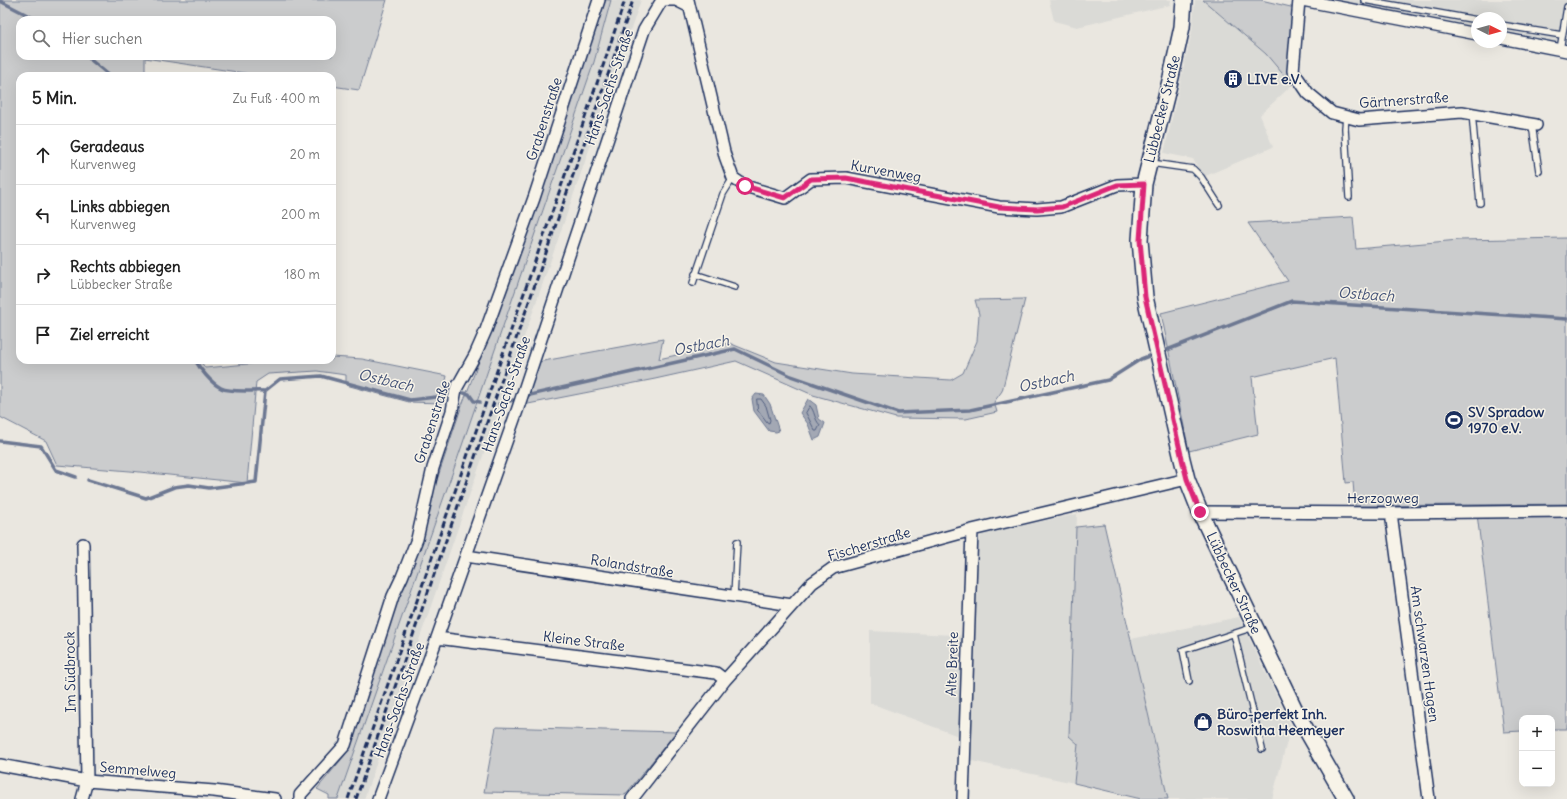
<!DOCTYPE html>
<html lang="de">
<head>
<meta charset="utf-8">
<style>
  :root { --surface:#fff; --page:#f2f2f2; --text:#222; --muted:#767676; --line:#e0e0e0 }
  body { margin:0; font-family:Delius,sans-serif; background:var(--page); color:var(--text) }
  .controls { position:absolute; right:12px; bottom:12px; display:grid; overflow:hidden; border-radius:8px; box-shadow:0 4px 16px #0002 }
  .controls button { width:36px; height:36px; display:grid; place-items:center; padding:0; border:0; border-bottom:1px solid var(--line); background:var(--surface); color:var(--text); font:20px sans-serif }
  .compass { position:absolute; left:1471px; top:12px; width:36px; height:36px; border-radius:50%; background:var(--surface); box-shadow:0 4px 16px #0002; rotate:95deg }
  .stop { position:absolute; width:12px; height:12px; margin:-9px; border:3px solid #db2777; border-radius:50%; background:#fff }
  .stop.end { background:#db2777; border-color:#fff; box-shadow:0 1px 4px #0008 }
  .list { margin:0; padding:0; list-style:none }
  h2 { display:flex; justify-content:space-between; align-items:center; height:52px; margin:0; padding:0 16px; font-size:17px }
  h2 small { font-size:13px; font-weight:400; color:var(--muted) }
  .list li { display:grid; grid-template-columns:26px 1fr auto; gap:12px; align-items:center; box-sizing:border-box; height:60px; padding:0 16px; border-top:1px solid var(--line) }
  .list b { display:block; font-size:15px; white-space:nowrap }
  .list p { margin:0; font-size:13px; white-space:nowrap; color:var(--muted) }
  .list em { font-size:13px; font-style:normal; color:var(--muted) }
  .icon { flex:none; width:22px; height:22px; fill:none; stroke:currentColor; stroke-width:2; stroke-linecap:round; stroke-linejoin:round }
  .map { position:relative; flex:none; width:1567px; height:799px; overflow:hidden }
  .search { position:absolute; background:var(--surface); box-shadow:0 4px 16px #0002; left:16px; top:16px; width:320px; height:44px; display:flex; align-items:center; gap:10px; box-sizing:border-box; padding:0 14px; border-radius:12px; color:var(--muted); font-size:15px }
  .panel { position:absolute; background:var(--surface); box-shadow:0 4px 16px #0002; left:16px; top:72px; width:320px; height:292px; border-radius:12px }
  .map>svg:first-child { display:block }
  .built { fill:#dadad6 }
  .green { fill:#cbcccd; stroke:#737e96; fill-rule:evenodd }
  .water { fill:#a3a8b4; stroke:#6d7892 }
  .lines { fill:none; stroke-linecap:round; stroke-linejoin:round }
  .shore { stroke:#515f80; stroke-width:1 }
  .stream { stroke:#6d7892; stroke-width:3.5 }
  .lane-casing { stroke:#1b2f5e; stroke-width:8 }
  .street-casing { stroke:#1b2f5e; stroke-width:14 }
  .secondary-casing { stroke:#1b2f5e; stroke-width:18 }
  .lane { stroke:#f7f3e8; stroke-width:5.5 }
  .street { stroke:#f7f3e8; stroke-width:11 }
  .secondary { stroke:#f7f3e8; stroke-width:15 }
  .rail { stroke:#1b2f5e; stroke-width:3; stroke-dasharray:6 3; stroke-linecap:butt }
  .route { stroke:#db2777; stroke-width:5 }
  .labels { text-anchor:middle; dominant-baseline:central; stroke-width:3; stroke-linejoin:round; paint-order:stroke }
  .poi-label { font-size:14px; font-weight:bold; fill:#1b2f5e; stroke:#f7f3e8; text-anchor:start }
  .street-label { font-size:14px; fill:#1b2f5e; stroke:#f7f3e8 }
  .water-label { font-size:15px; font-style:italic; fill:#445378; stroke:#f7f3e8 }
</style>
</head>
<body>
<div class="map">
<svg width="1567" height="799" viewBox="0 0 1567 799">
  <rect width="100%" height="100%" fill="#eae7e0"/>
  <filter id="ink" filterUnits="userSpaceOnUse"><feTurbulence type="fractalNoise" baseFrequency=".025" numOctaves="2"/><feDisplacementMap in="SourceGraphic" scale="8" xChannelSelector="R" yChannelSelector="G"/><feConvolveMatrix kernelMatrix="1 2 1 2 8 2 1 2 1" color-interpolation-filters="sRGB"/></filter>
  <g filter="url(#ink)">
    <!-- built -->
    <path class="built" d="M611 0H641L364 799H338L457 460 594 62Z
      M1049 0H1171L1170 5 1077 27 1054 21Z
      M1195 0H1203L1266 54 1292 85 1260 115 1273 147 1203 177 1193 159 1164 153 1192 31Z
      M1338 0H1567V46L1501 32V18H1477V28Z
      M1077 514 1069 736 1078 744 1074 783 962 759 961 737 870 703V631L974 636 978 545 980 537 984 533Z
      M1239 617 1291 726 1272 799H1168L1131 639Z"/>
    <!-- green -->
    <path class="green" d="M0 0H387L359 90 332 86V76H264L145 58V76H20V360H200L205 368 290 360H332V357L362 359 447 376 441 403 409 402 346 385V375L317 371 268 374 256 382 247 483 130 471 57 465 46 441 0 417ZM20 20H332V56H20Z
      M604 0H611L594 62 457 460 338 799H329V795L317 789 345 755 462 405 508 287 573 98Z
      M1203 0H1261L1295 8 1292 85 1266 54Z
      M1353 217 1356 249 1459 240 1567 238V504L1355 506 1353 482 1346 483 1335 358 1252 377 1258 434 1189 451 1161 313 1288 281 1248 223Z
      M1025 299 1002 391 994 402 997 412 966 419 896 418 813 395 736 361 655 379 523 405 538 362 663 339 659 359 729 343 776 362 852 374 951 380 963 373 977 341 979 314 975 300Z
      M1477 514 1567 517V729H1552V718H1522V731L1504 732Z
      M1104 524 1168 799H1141L1074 783 1078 744 1069 736 1076 527Z
      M496 727 676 732 625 795 484 792Z"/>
    <!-- water -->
    <path class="water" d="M756 394 764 395 770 404 779 431 776 432 769 431 754 411 752 399Z
      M808 399 816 405 819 419 825 423 820 437 814 440 808 424 800 413Z"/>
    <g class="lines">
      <!-- shore -->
      <path class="shore" d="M757 399H761L766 406 770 420 769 423 767 422 758 410Z
        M810 406C815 411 814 419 820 425L817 431H815L806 413Z"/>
      <!-- stream -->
      <path class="stream" d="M0 1 37 20
        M86 56 110 76
        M1162 352 1292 301 1567 319
        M195 360C200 369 211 383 221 388 230 393 254 390 265 391L280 379 321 376 410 400 445 396
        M464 393 469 394 474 401 480 402
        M530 395 735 349 791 376 898 413 970 410 1108 380 1141 359 1154 354
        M499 404 513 400
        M0 441 41 446 56 470 76 477
        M88 480 146 498 174 487 189 485 209 488 256 482 265 391"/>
      <defs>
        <path id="lane" d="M1364 0 1477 20
          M1501 25 1562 35
          M1560 50 1567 7
          M1472 113 1480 203
          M1346 117 1345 128 1349 197
          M1532 125 1539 171
          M1151 163 1193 169 1201 177 1219 205
          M695 274 735 287
          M693 283 723 194 733 178
          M734 596 737 542
          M1234 634 1262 749
          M1189 681 1183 650 1254 627"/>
        <path id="street" d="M662 0H676L688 6
          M688 0 725 156 733 178 745 186 785 198 811 179 846 178 999 207 1037 209 1061 207 1117 185 1144 184
          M1299 0 1293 71 1308 93 1332 113 1359 120 1462 112 1536 125
          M1302 0 1477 34
          M1501 38 1567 51
          M1200 512 1391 513 1567 511
          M1391 513 1429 799
          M466 556 792 605
          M437 638 716 673 725 680
          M0 765 87 781 214 791 275 799
          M82 799 87 781 83 544
          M300 799V795L345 745 393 596 402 577 417 539 433 468 452 411 456 389 475 355 486 330 534 198 599 0
          M378 799 437 638 518 408 644 30 662 0
          M632 799 725 680 812 583 833 568 972 530 1187 479
          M963 799 972 530"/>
        <path id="secondary" d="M1184 0 1182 27 1171 77 1144 184 1140 240 1145 297 1182 459 1187 479 1200 512 1296 712 1346 799"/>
      </defs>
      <!-- lane casing -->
      <use href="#lane" class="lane-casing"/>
      <!-- street casing -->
      <use href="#street" class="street-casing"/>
      <!-- secondary casing -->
      <use href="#secondary" class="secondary-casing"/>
      <!-- lane -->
      <use href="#lane" class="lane"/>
      <!-- street -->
      <use href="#street" class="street"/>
      <!-- secondary -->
      <use href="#secondary" class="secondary"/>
      <!-- rail -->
      <path class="rail" d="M348 799 604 63 625 0
        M356 799 611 66 633 0"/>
    </g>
  </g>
  <g class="lines" filter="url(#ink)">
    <!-- route -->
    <path class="route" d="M745 186 785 198 811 179 846 178 999 207 1037 209 1062 207 1117 185 1144 184 1140 240 1145 297 1182 459 1187 479 1200 512"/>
  </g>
  <!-- icons -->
  <defs>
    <symbol id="building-disc" viewBox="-11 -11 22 22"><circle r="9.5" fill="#1b2f5e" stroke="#f7f3e8"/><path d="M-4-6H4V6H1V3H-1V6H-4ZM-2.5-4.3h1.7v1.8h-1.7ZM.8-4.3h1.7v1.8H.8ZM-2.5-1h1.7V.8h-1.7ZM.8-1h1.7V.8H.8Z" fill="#fff"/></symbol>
    <symbol id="stadium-disc" viewBox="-11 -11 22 22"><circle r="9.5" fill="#1b2f5e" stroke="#f7f3e8"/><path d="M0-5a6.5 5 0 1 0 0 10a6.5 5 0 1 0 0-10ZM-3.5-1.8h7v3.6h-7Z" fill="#fff"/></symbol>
    <symbol id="shop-disc" viewBox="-11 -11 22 22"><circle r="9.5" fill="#1b2f5e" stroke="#f7f3e8"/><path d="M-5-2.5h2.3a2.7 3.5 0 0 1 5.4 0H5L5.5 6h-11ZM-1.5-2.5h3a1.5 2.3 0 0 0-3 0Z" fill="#fff"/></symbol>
  </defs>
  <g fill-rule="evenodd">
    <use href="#building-disc" x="1222" y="68" width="22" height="22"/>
    <use href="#stadium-disc" x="1443" y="409" width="22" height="22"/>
    <use href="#shop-disc" x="1192" y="711" width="22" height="22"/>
  </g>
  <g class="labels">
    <!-- poi labels -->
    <g class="poi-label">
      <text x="1247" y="79">LIVE e.V.</text>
      <text x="1468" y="412">SV Spradow<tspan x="1468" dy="16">1970 e.V.</tspan></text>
      <text x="1217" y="714">Büro-perfekt Inh.<tspan x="1217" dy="16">Roswitha Heemeyer</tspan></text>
    </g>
    <!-- street labels -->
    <g class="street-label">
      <text transform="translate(609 87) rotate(-71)">Hans-Sachs-Straße</text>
      <text transform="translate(1404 100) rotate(-4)">Gärtnerstraße</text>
      <text transform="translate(1162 109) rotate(-76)">Lübbecker Straße</text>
      <text transform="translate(544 119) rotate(-72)">Grabenstraße</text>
      <text transform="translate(886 171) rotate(10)">Kurvenweg</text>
      <text transform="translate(506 394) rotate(-71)">Hans-Sachs-Straße</text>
      <text transform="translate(432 422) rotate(-72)">Grabenstraße</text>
      <text x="1383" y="498">Herzogweg</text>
      <text transform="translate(869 544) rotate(-17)">Fischerstraße</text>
      <text transform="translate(632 566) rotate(9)">Rolandstraße</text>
      <text transform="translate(1234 583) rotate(65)">Lübbecker Straße</text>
      <text transform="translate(584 641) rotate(7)">Kleine Straße</text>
      <text transform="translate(1425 654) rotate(82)">Am schwarzen Hagen</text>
      <text transform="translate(952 664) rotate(-88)">Alte Breite</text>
      <text transform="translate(70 672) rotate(-91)">Im Südbrock</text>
      <text transform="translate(399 700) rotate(-70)">Hans-Sachs-Straße</text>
      <text transform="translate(138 770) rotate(5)">Semmelweg</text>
    </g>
    <!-- water labels -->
    <g class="water-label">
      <text transform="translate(1366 294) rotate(4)">Ostbach</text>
      <text transform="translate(701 345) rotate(-11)">Ostbach</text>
      <text transform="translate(386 380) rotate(13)">Ostbach</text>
      <text transform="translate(1046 381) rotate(-12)">Ostbach</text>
    </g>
  </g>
</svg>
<div class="controls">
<button>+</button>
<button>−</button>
</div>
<svg class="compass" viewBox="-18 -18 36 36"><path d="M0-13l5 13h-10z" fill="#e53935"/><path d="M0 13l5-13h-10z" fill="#767676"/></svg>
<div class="stop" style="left:745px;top:186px"></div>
<div class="stop end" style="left:1200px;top:512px"></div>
<div class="search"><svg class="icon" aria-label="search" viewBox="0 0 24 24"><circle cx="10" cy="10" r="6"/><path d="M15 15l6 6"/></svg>Hier suchen</div>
<section class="panel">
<h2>5 Min.<small>Zu Fuß · 400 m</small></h2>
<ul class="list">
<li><svg class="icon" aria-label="ahead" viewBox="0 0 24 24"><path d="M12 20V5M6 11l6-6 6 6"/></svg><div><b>Geradeaus</b><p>Kurvenweg</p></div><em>20 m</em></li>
<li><svg class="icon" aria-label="left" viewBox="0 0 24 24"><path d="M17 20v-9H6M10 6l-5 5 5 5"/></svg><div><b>Links abbiegen</b><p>Kurvenweg</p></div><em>200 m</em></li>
<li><svg class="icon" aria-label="right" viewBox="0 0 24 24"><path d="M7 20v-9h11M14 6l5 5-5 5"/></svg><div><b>Rechts abbiegen</b><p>Lübbecker Straße</p></div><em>180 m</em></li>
<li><svg class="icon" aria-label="arrive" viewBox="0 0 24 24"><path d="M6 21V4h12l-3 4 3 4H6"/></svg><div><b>Ziel erreicht</b></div></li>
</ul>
</section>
</div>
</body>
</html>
